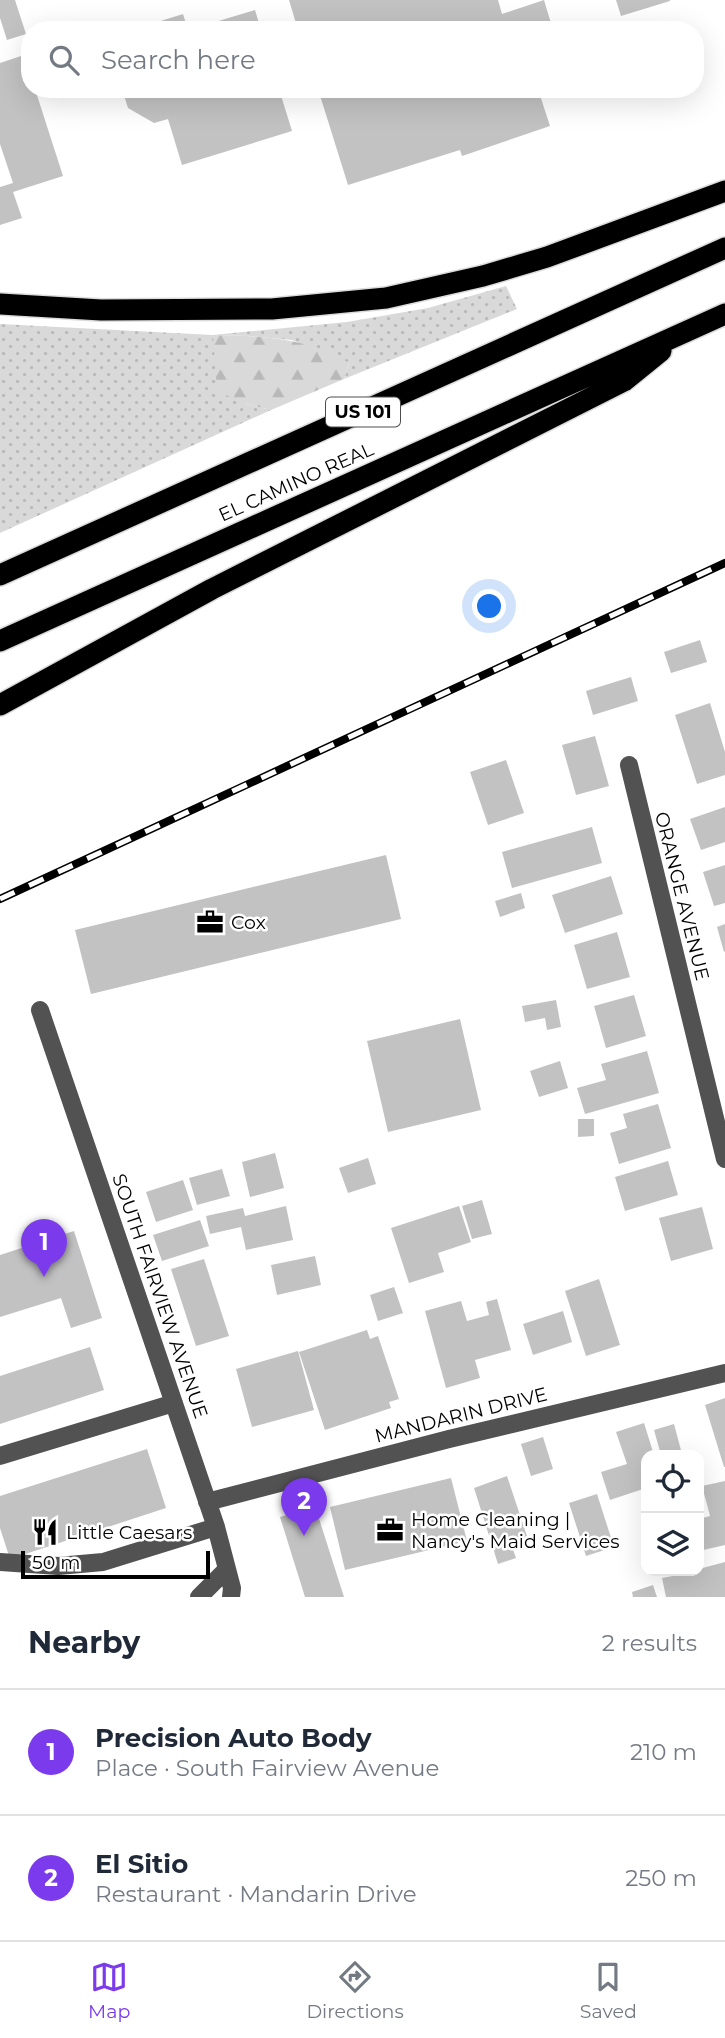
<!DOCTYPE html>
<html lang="en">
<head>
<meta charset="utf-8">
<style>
  :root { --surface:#fff; --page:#f6f6f7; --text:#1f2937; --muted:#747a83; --line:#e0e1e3; --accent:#7c3aed }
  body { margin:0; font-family:Montserrat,sans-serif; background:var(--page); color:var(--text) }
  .controls { position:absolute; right:21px; bottom:21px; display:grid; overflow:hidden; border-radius:14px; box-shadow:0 7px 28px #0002 }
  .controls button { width:63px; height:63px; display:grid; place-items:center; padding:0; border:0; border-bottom:2px solid var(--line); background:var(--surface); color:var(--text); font:35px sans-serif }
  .scale { position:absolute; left:21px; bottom:18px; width:189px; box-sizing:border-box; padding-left:7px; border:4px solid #000; border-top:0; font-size:19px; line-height:24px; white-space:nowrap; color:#000; -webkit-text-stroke:5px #fff; paint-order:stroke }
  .you { position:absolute; left:490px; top:607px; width:24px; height:24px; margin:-18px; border:5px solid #fff; border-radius:50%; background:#1a73e8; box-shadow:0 0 0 10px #1a73e833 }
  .badge { display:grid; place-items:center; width:46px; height:46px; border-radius:50%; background:var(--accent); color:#fff; font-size:23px; font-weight:700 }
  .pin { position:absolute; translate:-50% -58px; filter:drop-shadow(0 2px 4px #0008) }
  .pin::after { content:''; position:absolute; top:37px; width:24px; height:21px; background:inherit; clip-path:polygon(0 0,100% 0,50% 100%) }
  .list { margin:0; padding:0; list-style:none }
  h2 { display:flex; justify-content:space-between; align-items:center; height:91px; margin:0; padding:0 28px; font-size:30px }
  h2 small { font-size:23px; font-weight:400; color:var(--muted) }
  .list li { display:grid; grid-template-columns:46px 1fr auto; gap:21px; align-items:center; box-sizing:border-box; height:126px; padding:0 28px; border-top:2px solid var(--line) }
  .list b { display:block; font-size:26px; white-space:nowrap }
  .list p { margin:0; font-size:23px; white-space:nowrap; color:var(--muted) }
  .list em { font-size:23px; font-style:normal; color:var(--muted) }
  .icon { flex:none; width:38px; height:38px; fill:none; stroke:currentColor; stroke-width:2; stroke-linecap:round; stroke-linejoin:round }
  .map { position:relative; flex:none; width:725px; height:1597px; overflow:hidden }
  .search { position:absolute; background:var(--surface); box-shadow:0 7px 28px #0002; left:21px; right:21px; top:21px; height:77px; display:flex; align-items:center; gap:18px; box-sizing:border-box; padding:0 24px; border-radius:28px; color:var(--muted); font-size:26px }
  .sheet { height:343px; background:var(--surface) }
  nav { display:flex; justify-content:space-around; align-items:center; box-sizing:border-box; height:98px; border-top:2px solid var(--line); background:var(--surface); font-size:19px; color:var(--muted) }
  nav a { display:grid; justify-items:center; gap:4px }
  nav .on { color:var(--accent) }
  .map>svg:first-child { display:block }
  .grass { fill:url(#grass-dots) }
  .forest { fill:url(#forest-firs) }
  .building { fill:#c2c2c2 }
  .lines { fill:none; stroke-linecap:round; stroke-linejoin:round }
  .highway-casing { stroke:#dbdbdb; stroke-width:24 }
  .minor { stroke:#525252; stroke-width:18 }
  .highway { stroke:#000; stroke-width:21 }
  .rail-casing { stroke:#000; stroke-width:8 }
  .rail { stroke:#fff; stroke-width:5; stroke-dasharray:16; stroke-linecap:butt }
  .labels { text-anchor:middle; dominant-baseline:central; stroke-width:5; stroke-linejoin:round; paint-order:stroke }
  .shield { fill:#fff; stroke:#4c4c4c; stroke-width:2 }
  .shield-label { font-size:18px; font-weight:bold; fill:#000 }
  .street-label { font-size:19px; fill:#000; stroke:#fff }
  .poi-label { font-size:19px; fill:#000; stroke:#fff; text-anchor:start }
</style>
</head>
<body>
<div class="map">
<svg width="725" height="1597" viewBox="0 0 725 1597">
  <defs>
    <pattern id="grass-dots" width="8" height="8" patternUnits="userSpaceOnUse" patternTransform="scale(1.75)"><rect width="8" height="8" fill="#d9d9d9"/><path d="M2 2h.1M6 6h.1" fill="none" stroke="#b8b8b8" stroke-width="1.8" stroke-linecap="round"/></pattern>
    <pattern id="forest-firs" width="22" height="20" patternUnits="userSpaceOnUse" patternTransform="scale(1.75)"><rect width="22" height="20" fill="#d9d9d9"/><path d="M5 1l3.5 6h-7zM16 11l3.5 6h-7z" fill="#b8b8b8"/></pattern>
  </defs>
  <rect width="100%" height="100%" fill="#fff"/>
  <!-- grass -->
  <path class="grass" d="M506 286 517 309 344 379 349 363 292 340 250 336 213 335 246 404 271 410 0 533V324L213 335 347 322 428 308Z"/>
  <!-- forest -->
  <path class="forest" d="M213 335C261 336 307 337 349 363L344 379 271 410 246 404 217 391Z"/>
  <!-- building -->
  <path class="building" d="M0 0H15L26 34 7 40 0 18Z
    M289 0H498L502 14 544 0 553 30H298Z
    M616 0H670V1L621 16Z
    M255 10 261 30H192V29Z
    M183 14 188 30H135V29Z
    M24 55 30 72V89H35L63 176 13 192 22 218 0 225V187L13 183 0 144V63Z
    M122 89H279L292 131 182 165 168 119 154 123 128 108Z
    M318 89H538L550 126 462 156 460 150 348 185Z
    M700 640 707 662 671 673 664 652Z
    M631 677 638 701 593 715 586 691Z
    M710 703 725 752V775L697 784 675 715Z
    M595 736 609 786 576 795 562 745Z
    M506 760 524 813 488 825 470 772Z
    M725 807V842L701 850 690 819Z
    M592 827 602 863 512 888 502 852Z
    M386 855 401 919 91 994 75 930Z
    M725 865V903L714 906 703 872Z
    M611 876 623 914 565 933 552 895Z
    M521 893 525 908 500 917 495 901Z
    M725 924V951L724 952 717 927Z
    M617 932 630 977 587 989 574 945Z
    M634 995 646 1036 606 1048 594 1006Z
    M556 1000 561 1027 547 1030 545 1018 525 1022 522 1006Z
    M460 1019 481 1110 388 1132 367 1041Z
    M647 1051 659 1093 585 1114 577 1088 606 1080 601 1064Z
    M560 1061 568 1088 539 1097 530 1071Z
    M658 1104 671 1148 619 1164 610 1133 627 1128 623 1114Z
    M578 1119H594V1136L578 1137Z
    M275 1153 284 1188 250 1197 242 1162Z
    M368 1158 376 1184 348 1193 339 1168Z
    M668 1161 678 1195 625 1211 615 1177Z
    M222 1169 230 1196 197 1205 189 1178Z
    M183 1180 193 1210 156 1222 146 1192Z
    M482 1200 492 1234 472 1239 462 1206Z
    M286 1206 293 1240 246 1250 241 1227 210 1234 206 1216 243 1208 245 1216Z
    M459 1206 471 1242 438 1253 444 1272 409 1283 391 1228Z
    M702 1207 713 1249 671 1261 659 1218Z
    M200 1220 209 1246 162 1261 153 1235Z
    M74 1231 102 1318 71 1328 61 1298 0 1317V1255Z
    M315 1256 321 1285 277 1295 271 1265Z
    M204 1259 229 1336 196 1346 171 1269Z
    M599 1279 620 1345 586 1356 565 1291Z
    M394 1287 403 1313 378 1321 370 1295Z
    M497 1299 511 1350 475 1360 480 1378 446 1388 425 1311 461 1301 467 1321 489 1315 486 1302Z
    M563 1311 572 1342 533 1355 523 1324Z
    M367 1330 370 1339 378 1336 399 1399 389 1402 391 1408 325 1430 299 1352Z
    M90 1347 104 1390 0 1424V1376Z
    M298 1351 314 1410 252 1427 236 1369Z
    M725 1398V1467H724L705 1405Z
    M644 1423 654 1455H646V1488L610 1500 601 1472 627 1464 616 1432Z
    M674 1424 682 1454 661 1455 654 1430Z
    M543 1437 553 1469 531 1476 521 1444Z
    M147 1449 166 1508 10 1559 0 1528V1496Z
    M507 1476 527 1536 510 1541 516 1558 498 1564 474 1488Z
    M451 1478 467 1541 345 1570 330 1507Z
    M725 1481V1545L699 1551V1519L710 1516 702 1486Z
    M597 1494 614 1547 586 1556 569 1503Z
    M315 1506 344 1597H305L280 1517Z
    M725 1562V1597H666L662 1578 699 1571V1569Z
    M653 1585 657 1597H633L632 1592Z"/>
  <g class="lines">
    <defs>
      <path id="highway" d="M0 304 101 310 272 309 386 298 483 276 547 257 725 191
        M0 575 725 248
        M0 641 725 314
        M0 705 212 589 624 381 661 351"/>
    </defs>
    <!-- highway casing -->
    <use href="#highway" class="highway-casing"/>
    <!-- minor -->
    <path class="minor" d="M629 765 725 1159
      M40 1010 216 1527 232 1588 231 1597
      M0 1456 174 1403
      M207 1502 449 1439 725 1373
      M0 1562 58 1566 103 1562 216 1527
      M199 1597 226 1570"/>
    <!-- highway -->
    <use href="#highway" class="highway"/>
    <defs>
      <path id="rail" d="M0 899 725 563"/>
    </defs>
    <!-- rail casing -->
    <use href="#rail" class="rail-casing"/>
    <!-- rail -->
    <use href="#rail" class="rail"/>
  </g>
  <!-- icons -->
  <defs>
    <symbol id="office-bare" viewBox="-9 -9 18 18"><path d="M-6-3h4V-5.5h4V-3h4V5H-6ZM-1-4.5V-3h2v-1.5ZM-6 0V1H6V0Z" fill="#000" stroke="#fff" stroke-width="2.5" paint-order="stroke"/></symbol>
    <symbol id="restaurant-bare" viewBox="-9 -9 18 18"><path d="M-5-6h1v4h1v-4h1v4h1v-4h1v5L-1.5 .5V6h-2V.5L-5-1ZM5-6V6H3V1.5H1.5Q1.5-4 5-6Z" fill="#000" stroke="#fff" stroke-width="2.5" paint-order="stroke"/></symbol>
  </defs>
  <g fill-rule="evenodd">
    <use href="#office-bare" x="191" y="903" width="38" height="38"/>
    <use href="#office-bare" x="371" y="1511" width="38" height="38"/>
    <use href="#restaurant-bare" x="26" y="1513" width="38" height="38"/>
  </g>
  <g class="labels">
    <!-- shield labels -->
    <rect class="shield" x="326" y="397.5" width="74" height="29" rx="5"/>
    <g class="shield-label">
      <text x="363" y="412">US 101</text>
    </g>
    <!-- street labels -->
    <g class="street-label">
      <text transform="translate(296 482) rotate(-24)">EL CAMINO REAL</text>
      <text transform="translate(682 896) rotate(76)">ORANGE AVENUE</text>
      <text transform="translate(160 1296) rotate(71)">SOUTH FAIRVIEW AVENUE</text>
      <text transform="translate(461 1415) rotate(-14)">MANDARIN DRIVE</text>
    </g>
    <!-- poi labels -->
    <g class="poi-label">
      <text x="231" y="922">Cox</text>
      <text x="411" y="1519">Home Cleaning |<tspan x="411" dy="22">Nancy's Maid Services</tspan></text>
      <text x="66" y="1532">Little Caesars</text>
    </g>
  </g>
</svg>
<div class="controls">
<button><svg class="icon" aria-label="locate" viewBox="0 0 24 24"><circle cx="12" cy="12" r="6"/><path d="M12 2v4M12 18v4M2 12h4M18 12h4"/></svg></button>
<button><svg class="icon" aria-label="layers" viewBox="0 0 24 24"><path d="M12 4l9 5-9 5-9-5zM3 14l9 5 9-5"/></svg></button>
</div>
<div class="scale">50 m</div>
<div class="you"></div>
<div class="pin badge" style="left:44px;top:1277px">1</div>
<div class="pin badge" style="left:304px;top:1536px">2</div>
<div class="search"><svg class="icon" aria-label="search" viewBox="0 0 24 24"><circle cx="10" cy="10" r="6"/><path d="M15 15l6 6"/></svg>Search here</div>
</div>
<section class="sheet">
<h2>Nearby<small>2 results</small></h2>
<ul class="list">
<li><span class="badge">1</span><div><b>Precision Auto Body</b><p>Place · South Fairview Avenue</p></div><em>210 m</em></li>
<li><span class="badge">2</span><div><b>El Sitio</b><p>Restaurant · Mandarin Drive</p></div><em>250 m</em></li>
</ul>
</section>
<nav>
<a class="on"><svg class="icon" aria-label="map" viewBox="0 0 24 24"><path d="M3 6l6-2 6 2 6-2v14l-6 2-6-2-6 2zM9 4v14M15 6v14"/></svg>Map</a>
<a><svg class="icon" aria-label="directions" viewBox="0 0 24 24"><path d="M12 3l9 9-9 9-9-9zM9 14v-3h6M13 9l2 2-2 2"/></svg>Directions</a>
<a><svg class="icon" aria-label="saved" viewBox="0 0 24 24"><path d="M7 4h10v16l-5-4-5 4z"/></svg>Saved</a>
</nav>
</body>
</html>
